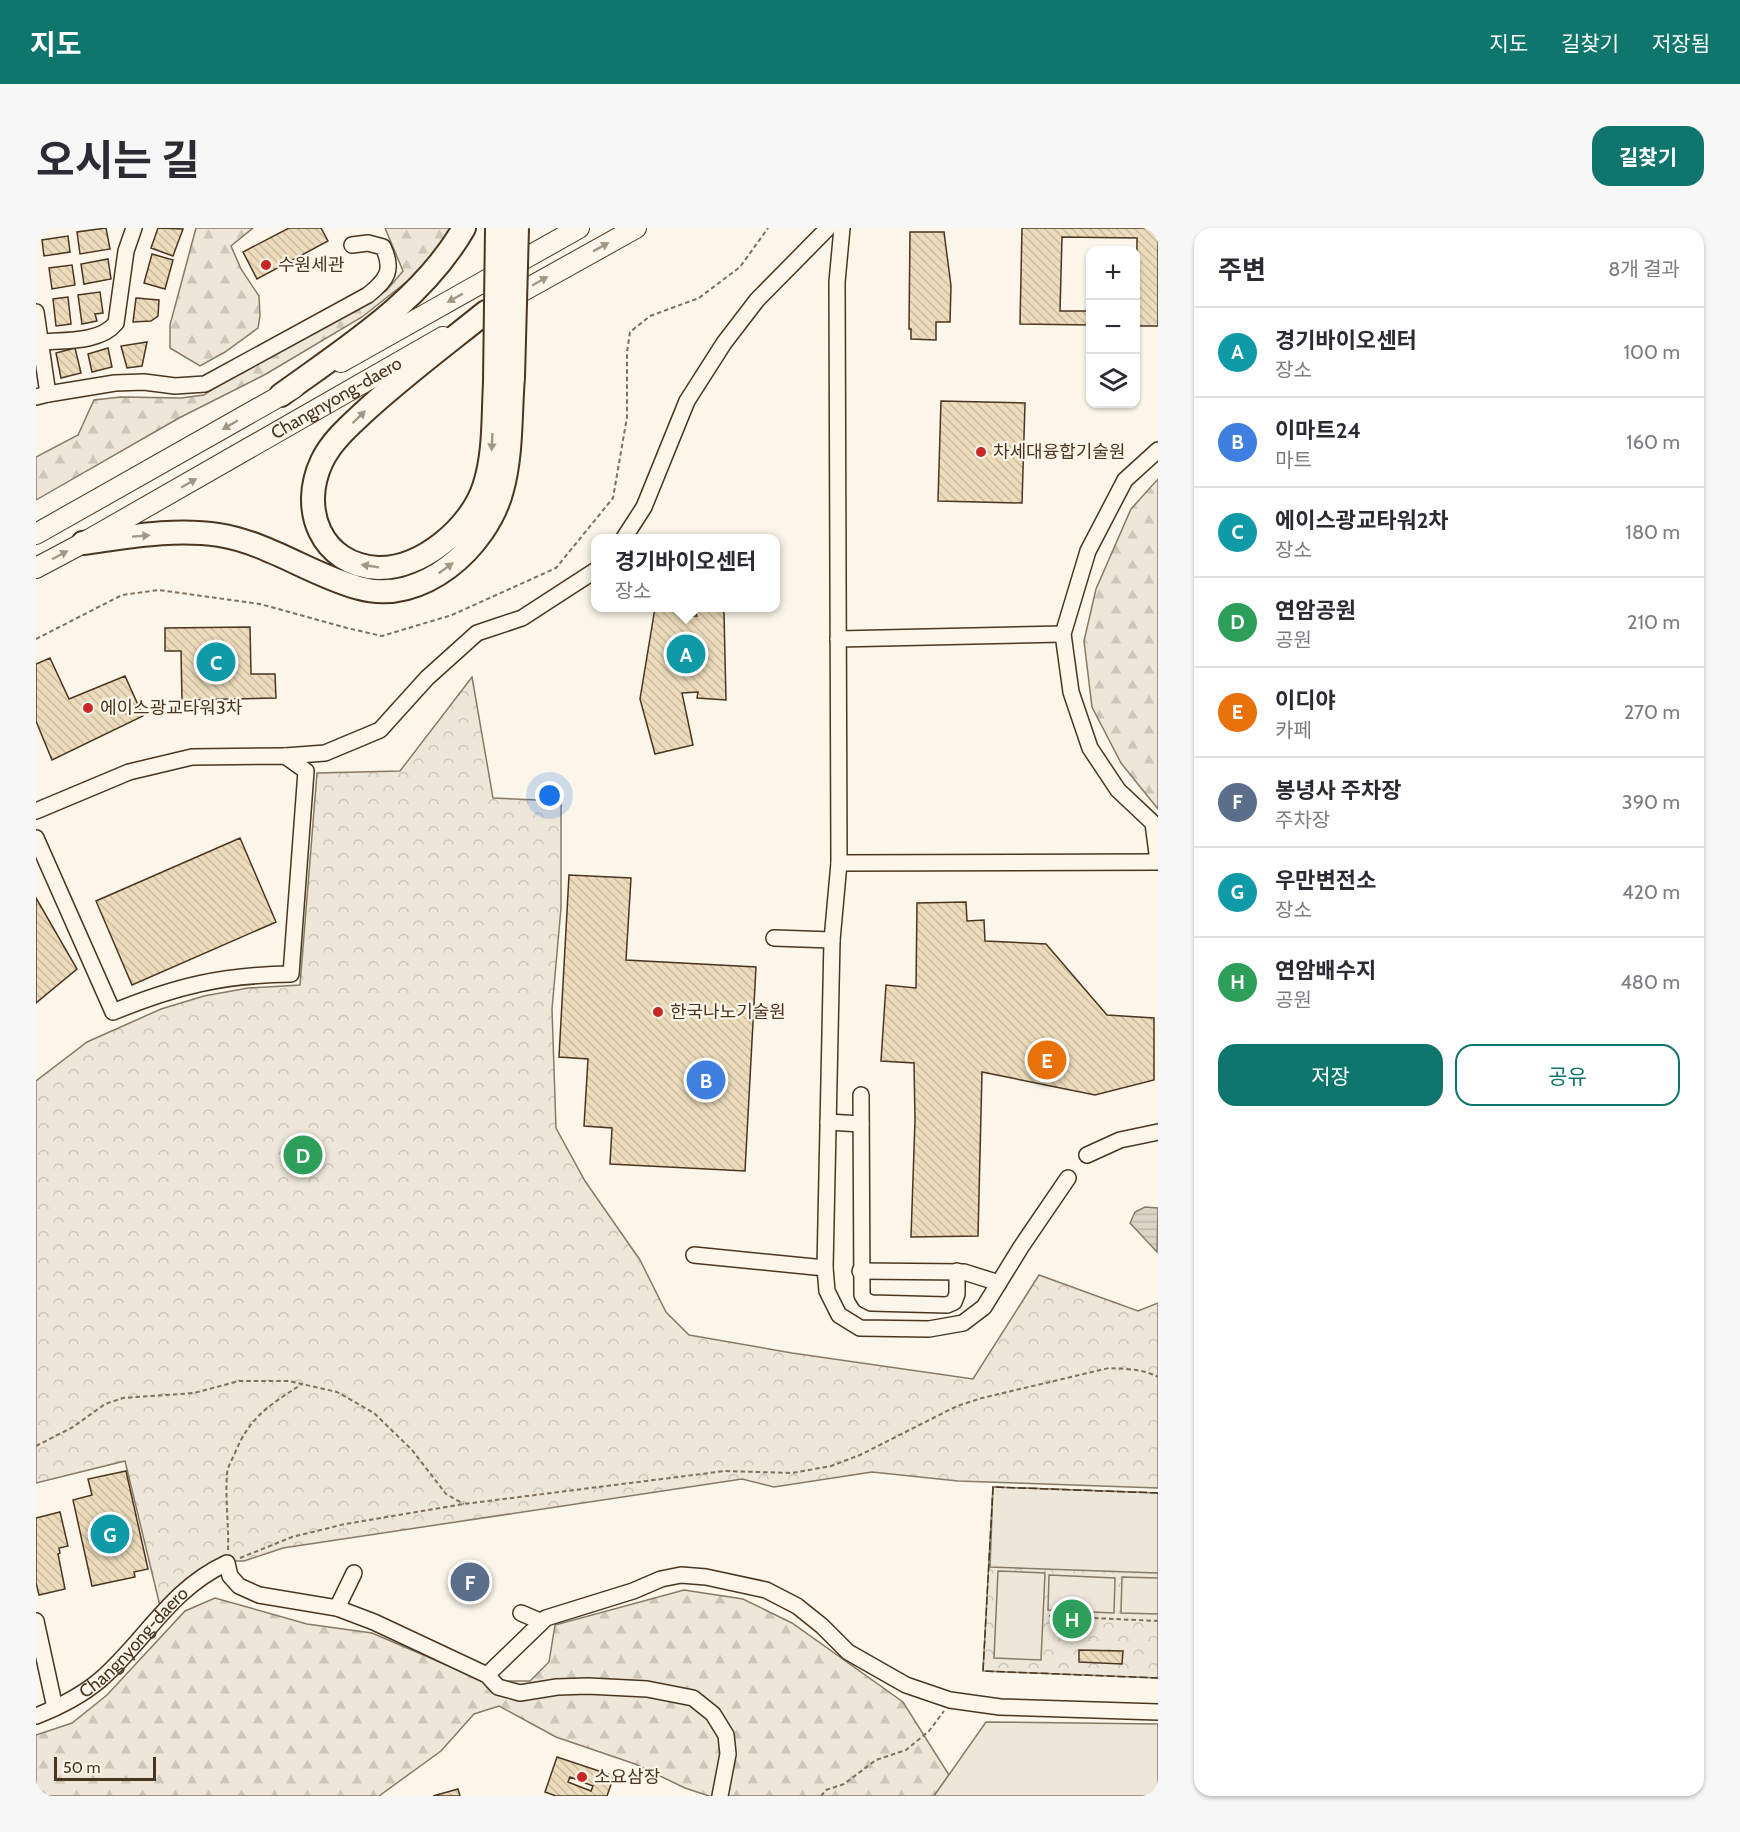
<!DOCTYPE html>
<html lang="ko">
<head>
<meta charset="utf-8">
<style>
  :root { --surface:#fff; --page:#f7f7f7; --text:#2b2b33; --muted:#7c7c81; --line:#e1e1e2; --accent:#0f766e }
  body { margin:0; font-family:Cabin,"Noto Sans KR",sans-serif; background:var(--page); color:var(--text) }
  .controls { position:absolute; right:18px; top:18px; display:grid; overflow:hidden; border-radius:12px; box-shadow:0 2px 4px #0004 }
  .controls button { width:54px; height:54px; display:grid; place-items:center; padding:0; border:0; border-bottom:2px solid var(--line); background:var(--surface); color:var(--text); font:30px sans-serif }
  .scale { position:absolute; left:18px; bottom:15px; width:102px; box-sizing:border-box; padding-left:6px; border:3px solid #4a3520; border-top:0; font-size:16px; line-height:21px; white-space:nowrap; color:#4a3520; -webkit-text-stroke:4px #fbf6e9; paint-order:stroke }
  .you { position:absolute; left:514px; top:568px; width:21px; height:21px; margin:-15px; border:4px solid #fff; border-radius:50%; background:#1a73e8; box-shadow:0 0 0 9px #1a73e833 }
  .badge { display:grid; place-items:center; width:39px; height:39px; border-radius:50%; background:var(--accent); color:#fff; font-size:20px; font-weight:700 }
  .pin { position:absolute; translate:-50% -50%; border:3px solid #fff; box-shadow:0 2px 6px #0006 }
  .popup { position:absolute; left:555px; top:306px; width:189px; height:78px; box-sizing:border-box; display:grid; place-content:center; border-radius:12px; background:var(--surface); filter:drop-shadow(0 2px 4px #0005); font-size:20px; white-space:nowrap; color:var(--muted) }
  .popup b { font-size:22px; color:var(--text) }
  .popup::after { content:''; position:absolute; left:50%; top:100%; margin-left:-12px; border:12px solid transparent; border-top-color:var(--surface) }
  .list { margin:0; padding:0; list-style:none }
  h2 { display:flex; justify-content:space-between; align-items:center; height:78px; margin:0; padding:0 24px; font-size:26px }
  h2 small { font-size:20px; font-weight:400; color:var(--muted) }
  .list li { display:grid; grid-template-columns:39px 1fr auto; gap:18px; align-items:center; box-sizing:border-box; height:90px; padding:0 24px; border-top:2px solid var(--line) }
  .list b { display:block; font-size:22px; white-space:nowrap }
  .list p { margin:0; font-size:20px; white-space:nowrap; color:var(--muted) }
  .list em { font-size:20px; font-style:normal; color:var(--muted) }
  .actions { display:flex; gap:12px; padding:18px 24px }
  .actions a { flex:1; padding:14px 0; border:2px solid var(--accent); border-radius:18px; text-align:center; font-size:21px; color:var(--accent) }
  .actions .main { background:var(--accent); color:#fff }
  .icon { flex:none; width:33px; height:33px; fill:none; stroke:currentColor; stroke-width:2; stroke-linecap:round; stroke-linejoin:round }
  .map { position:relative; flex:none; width:1122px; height:1568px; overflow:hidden; border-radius:18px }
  header { display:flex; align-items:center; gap:36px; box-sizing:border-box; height:84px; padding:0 30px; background:var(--accent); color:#fff }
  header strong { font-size:28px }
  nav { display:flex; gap:33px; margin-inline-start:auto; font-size:21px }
  .intro { display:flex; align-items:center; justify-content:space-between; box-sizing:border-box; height:144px; padding:0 36px }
  h1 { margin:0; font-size:42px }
  .button { padding:15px 27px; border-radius:18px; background:var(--accent); color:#fff; font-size:21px; font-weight:700 }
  main { display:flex; gap:36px; padding:0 36px }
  aside { flex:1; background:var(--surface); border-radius:18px; box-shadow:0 2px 4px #0004 }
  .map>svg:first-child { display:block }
  .forest { fill:url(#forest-firs); stroke:#887966; stroke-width:1.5 }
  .park { fill:url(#park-crowns); stroke:#887966; stroke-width:1.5 }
  .pitch { fill:#ede6d9; stroke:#887966; stroke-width:1.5 }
  .water { fill:url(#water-rules); stroke:#887966; stroke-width:1.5 }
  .building { fill:url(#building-back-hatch); stroke:#4a3520; stroke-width:1.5; fill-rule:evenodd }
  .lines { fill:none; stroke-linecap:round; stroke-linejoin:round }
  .minor-casing { stroke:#4a3520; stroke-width:18 }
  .major-casing { stroke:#4a3520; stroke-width:22 }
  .highway-casing { stroke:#4a3520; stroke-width:26 }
  .path { stroke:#7f6f5c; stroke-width:2; stroke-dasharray:4.5 3; stroke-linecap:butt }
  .minor { stroke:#fbf6e9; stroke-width:15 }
  .major { stroke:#fbf6e9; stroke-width:20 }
  .highway { stroke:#fbf6e9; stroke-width:22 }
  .highway-bridge-casing { stroke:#4a3520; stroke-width:26; stroke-linecap:butt }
  .highway-bridge { stroke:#fbf6e9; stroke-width:22 }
  .fence { stroke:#4a3520; stroke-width:1.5; stroke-dasharray:8 3; stroke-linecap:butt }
  .oneway { fill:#a29684 }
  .poi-dot { fill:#c62828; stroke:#fbf6e9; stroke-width:2 }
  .labels { text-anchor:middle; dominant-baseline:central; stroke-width:4.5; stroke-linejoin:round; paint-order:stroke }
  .poi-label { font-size:18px; fill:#4a3520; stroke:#fbf6e9; text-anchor:start }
  .street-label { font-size:18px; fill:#4a3520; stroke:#fbf6e9 }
</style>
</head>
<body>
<header>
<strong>지도</strong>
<nav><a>지도</a><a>길찾기</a><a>저장됨</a></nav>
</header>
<div class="intro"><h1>오시는 길</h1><a class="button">길찾기</a></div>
<main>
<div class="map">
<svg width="1122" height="1568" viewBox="0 0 1122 1568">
  <defs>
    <pattern id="forest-firs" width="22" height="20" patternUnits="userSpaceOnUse" patternTransform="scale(1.5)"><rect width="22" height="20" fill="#ede6d9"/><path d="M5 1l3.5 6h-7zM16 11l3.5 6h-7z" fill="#cdc6ba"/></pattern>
    <pattern id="park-crowns" width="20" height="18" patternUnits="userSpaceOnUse" patternTransform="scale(1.5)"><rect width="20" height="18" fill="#ede6d9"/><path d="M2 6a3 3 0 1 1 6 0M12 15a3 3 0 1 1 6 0" fill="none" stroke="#cdc6ba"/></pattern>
    <pattern id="water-rules" width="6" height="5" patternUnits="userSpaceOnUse" patternTransform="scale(1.5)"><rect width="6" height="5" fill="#dcd4c6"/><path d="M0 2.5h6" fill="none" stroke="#beb7aa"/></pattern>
    <pattern id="building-back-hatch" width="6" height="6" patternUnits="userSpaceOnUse" patternTransform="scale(1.5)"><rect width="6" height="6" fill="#ecdcbc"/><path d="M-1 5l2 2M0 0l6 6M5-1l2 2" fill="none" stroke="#ccbda1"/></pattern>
  </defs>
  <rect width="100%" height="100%" fill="#fbf6e9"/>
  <!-- forest -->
  <path class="forest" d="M160 0H217L195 18 205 41 223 68 224 88 222 100 189 124 164 138 134 120V97Z
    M349 0H418L378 48 326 89 230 146 143 190 0 272V229L42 207 58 172 85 169 145 170 168 167 191 151 350 63 367 43Z
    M1122 251V581L1085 535 1056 479 1048 413 1060 361 1095 281Z
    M648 1362 707 1371 756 1395 867 1474 913 1547 898 1568H673L649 1560 599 1536 520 1509 463 1478 438 1486 405 1523 343 1568H6L0 1564V1507L36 1495 71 1467 149 1383 179 1370 271 1396 336 1405 448 1453H494L513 1434 519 1397Z"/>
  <!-- park -->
  <path class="park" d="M436 449 457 570 525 573V680L516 781 520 900 549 953 604 1032 630 1084 653 1107 756 1125 937 1151 1003 1047 1102 1083 1122 1075V1260L922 1253 836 1244 738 1259 706 1251 247 1320 208 1333H183L167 1340 151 1351 124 1378 89 1233 0 1255V853L51 814 125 781 168 768 212 760 264 757 281 545 364 543Z
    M957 1259 1122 1265V1450L947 1443Z"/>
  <!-- pitch -->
  <path class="pitch" d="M957 1259 1122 1265V1345L954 1339Z
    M962 1343 1009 1345 1005 1432 958 1430Z
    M1013 1347 1079 1350 1078 1385 1012 1382Z
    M1086 1349 1122 1350V1386L1085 1385Z
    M950 1494 1122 1496V1568H898Z"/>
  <!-- water -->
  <path class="water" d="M1109 979 1122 980 1121 1024 1094 995 1099 984Z"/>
  <!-- building -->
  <path class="building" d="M70 0 74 21 44 26 41 4Z
    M122 0 147 1 137 28 115 20Z
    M253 0H285L292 13 221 51 207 24Z
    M986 0H1122V98H1100L1101 10 1026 9 1024 83H1054V97L984 96Z
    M874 4H908L915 58 914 94H900V112L875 111V101H873Z
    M32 8 34 24 8 28 6 12Z
    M116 26 137 32 129 61 108 55Z
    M72 31 75 51 48 56 45 36Z
    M36 37 39 57 16 61 13 40Z
    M64 64 67 85 59 86 61 93 46 96 42 67Z
    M32 69 35 96 20 98 17 71Z
    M100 70 123 72 122 88 115 93 97 94Z
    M111 114 106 138 91 140 85 118Z
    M39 120 45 145 25 150 20 125Z
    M72 120 76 139 56 144 52 126Z
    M905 173 989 175 986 275 902 273Z
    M619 380 646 381 645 388H661L657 380H686L688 386 690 472 661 470 662 464 646 465 657 517 619 526 604 471Z
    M214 399 215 446H239L240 470 146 472 145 423H129V400Z
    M14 430 33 471 89 448 107 488 16 532 0 493V436Z
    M204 610 240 694 96 757 60 673Z
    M533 647 595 650 590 732 720 739 709 943 574 936 576 900 548 898 552 831 523 829Z
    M0 670 41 741 0 775Z
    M930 674 931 693 948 692 949 713 1010 716 1071 787 1118 790V852L1059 867 946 844 942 1008 875 1009 879 892 878 835 845 833 850 757 880 760 881 675Z
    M90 1243 112 1341 98 1344 99 1349 56 1358 37 1272 56 1267 52 1251Z
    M24 1284 32 1318 23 1320 24 1325 22 1326 29 1361 3 1367 0 1355V1290Z
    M1043 1422 1087 1423 1086 1436 1043 1434Z
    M521 1529 578 1548 571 1568H520L509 1564ZM534 1549 557 1558 555 1563 532 1554Z
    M422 1561 424 1568H397Z"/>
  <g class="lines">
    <defs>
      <g id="minor">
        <path d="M806 0 801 54 803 635 796 712 789 1040 791 1063 803 1087 824 1100 893 1101 927 1095 948 1079 985 1019 1032 950"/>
        <path d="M0 84 12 166 0 169"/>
        <path d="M4 114C28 112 64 115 80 95L90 23 98 0"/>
        <path d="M12 166 79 155 108 154 139 158 169 156 332 67C351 52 358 42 347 19L332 15 316 17"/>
        <path d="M1122 222 1089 252 1052 323 1027 406 1035 464 1054 520 1082 562 1117 595 1122 633"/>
        <path d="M588 310 608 279 651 173 688 115 721 72 792 0"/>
        <path d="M802 411 1027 406"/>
        <path d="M249 528 289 525 344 502 391 450 441 405 486 390 560 342"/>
        <path d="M0 583 93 544 156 529 249 528 270 543 255 746C187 747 140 758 77 784L0 610"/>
        <path d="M803 635 1122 634"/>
        <path d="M738 710 796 712"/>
        <path d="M825 867 826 1067 829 1072 835 1075 911 1077 918 1074 921 1066V1043"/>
        <path d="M792 894 825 896"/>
        <path d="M1051 927 1084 912 1122 904"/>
        <path d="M658 1027 789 1040"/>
        <path d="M824 1043 928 1044 963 1055"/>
        <path d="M301 1380 318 1345"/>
        <path d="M485 1385 506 1394"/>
        <path d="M0 1393 19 1480"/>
        <path d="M451 1447 510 1390 597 1363 625 1351 645 1347 670 1349 730 1362 761 1378 786 1398 812 1424 870 1457 914 1472 964 1479 1122 1484"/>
        <path id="s1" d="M0 1488C23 1479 45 1468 64 1452 109 1413 134 1361 191 1335L194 1348 203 1358 223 1367 301 1380 338 1394 451 1447 462 1459 484 1465 521 1459 552 1458 611 1461 657 1470 677 1486 690 1507 692 1526 684 1568"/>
      </g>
      <g id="major">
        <path d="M469 73 600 0"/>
        <path d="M305 134 543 0"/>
        <path d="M0 306 258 160"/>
        <path id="s2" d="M0 340 47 315 407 109"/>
      </g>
      <path id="highway" d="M450 84C409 117 366 149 327 185 312 199 295 214 286 233 263 281 285 337 342 340 386 341 435 299 448 259 459 226 457 189 459 155
        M245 167C311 119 386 73 428 0
        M47 315C92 309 138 300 183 307 233 315 275 347 323 360 386 378 451 319 466 262 476 226 474 185 477 149"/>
    </defs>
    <!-- minor casing -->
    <use href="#minor" class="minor-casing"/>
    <!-- major casing -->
    <use href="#major" class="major-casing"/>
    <!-- highway casing -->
    <use href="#highway" class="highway-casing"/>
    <!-- path -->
    <path class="path" d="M0 411 86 367 123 362 224 376 311 400 346 408 416 387 520 340 577 270 591 189V124L594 104 614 88 663 70 704 39 732 0
      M0 1218 37 1199 69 1176 87 1170 158 1165 203 1153H253L301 1164 338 1185 376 1222 410 1266 428 1276
      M192 1322C193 1296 189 1272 191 1247 191 1239 196 1232 199 1225 214 1188 234 1177 266 1156
      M204 1330 256 1309 309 1296 428 1276 689 1243 756 1245 795 1238 824 1227 921 1178 946 1170 1073 1140C1089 1141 1108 1141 1122 1149
      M1013 1388 1122 1393
      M785 1568 790 1562 808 1556 840 1532 870 1522 893 1503 908 1483"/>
    <!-- minor -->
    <use href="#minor" class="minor"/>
    <!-- major -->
    <use href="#major" class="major"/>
    <!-- highway -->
    <use href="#highway" class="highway"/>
    <defs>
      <path id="highway-bridge" d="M477 149 481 0
        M459 155 461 0"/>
    </defs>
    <!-- highway-bridge casing -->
    <use href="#highway-bridge" class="highway-bridge-casing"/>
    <!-- highway-bridge -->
    <use href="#highway-bridge" class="highway-bridge"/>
    <!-- fence -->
    <path class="fence" d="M1122 1265 957 1259 947 1443 1122 1450"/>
  </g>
  <!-- one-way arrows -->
  <defs><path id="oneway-solid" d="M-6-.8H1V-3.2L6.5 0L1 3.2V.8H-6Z" transform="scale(1.5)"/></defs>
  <g class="oneway">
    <use href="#oneway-solid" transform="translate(565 19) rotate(-29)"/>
    <use href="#oneway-solid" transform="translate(504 53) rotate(-30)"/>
    <use href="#oneway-solid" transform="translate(419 70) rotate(151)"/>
    <use href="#oneway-solid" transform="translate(323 189) rotate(-44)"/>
    <use href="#oneway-solid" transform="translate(194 197) rotate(150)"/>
    <use href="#oneway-solid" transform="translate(456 214) rotate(93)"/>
    <use href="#oneway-solid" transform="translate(153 255) rotate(-30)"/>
    <use href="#oneway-solid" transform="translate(105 308) rotate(-4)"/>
    <use href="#oneway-solid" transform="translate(24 327) rotate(-28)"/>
    <use href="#oneway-solid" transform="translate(334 338) rotate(-171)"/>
    <use href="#oneway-solid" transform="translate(410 340) rotate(-36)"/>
  </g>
  <!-- markers -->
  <g class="poi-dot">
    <circle cx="230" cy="37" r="6"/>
    <circle cx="945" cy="224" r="6"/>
    <circle cx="52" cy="480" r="6"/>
    <circle cx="622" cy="784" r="6"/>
    <circle cx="546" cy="1549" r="6"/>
  </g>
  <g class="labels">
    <!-- poi labels -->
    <g class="poi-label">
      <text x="242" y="37">수원세관</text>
      <text x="957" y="224">차세대융합기술원</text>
      <text x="64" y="480">에이스광교타워3차</text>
      <text x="634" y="784">한국나노기술원</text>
      <text x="558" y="1549">소요삼장</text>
    </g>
    <!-- street labels -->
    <g class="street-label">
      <text stroke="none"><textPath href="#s2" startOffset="345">Changnyong-daero</textPath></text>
      <text stroke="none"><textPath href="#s1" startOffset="124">Changnyong-daero</textPath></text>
    </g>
  </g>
</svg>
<div class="controls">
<button>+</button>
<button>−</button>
<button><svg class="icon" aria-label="layers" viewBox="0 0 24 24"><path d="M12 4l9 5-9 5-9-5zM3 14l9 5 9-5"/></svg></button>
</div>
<div class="scale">50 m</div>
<div class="you"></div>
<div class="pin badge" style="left:650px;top:426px;background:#0f9aa8">A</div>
<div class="popup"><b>경기바이오센터</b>장소</div>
<div class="pin badge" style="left:670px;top:852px;background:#3f7fe0">B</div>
<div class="pin badge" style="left:180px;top:434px;background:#0f9aa8">C</div>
<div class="pin badge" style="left:267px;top:927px;background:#2e9e5b">D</div>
<div class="pin badge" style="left:1011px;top:832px;background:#e8710a">E</div>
<div class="pin badge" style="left:434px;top:1354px;background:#5c6f8a">F</div>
<div class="pin badge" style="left:74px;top:1306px;background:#0f9aa8">G</div>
<div class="pin badge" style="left:1036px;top:1391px;background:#2e9e5b">H</div>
</div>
<aside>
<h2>주변<small>8개 결과</small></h2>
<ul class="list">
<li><span class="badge" style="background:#0f9aa8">A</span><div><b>경기바이오센터</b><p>장소</p></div><em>100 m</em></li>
<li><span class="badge" style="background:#3f7fe0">B</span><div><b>이마트24</b><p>마트</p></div><em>160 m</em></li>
<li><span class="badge" style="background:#0f9aa8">C</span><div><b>에이스광교타워2차</b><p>장소</p></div><em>180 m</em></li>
<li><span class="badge" style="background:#2e9e5b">D</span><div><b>연암공원</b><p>공원</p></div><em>210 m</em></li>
<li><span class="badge" style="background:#e8710a">E</span><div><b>이디야</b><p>카페</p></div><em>270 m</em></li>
<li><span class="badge" style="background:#5c6f8a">F</span><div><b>봉녕사 주차장</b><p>주차장</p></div><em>390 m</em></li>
<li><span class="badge" style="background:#0f9aa8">G</span><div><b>우만변전소</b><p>장소</p></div><em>420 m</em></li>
<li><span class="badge" style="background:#2e9e5b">H</span><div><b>연암배수지</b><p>공원</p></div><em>480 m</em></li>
</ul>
<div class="actions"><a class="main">저장</a><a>공유</a></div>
</aside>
</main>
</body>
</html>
